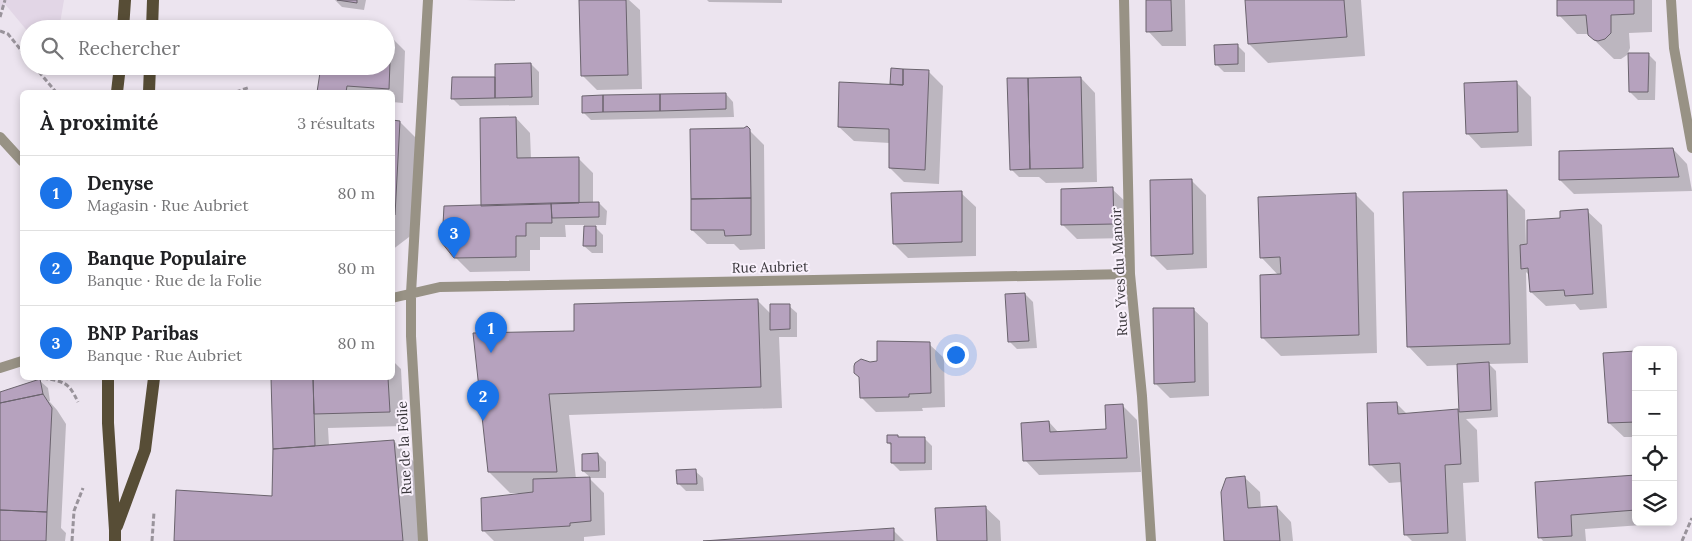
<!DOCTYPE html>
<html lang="fr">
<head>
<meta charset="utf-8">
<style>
  :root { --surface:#fff; --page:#f2f2f2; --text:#202124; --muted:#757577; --line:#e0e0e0; --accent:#1a73e8 }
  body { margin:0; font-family:Lora,serif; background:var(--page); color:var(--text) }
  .controls { position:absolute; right:15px; bottom:15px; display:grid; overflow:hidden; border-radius:8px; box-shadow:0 2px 8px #0003 }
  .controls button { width:45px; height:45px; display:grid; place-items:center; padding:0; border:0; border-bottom:1px solid var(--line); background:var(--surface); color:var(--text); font:25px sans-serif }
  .you { position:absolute; left:955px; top:354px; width:18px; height:18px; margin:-12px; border:4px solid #fff; border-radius:50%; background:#1a73e8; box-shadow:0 0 0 8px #1a73e833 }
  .badge { display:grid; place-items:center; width:32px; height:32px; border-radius:50%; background:var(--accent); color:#fff; font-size:16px; font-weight:700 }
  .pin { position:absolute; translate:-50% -41px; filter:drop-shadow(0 1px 2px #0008) }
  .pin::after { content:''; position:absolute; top:26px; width:18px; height:15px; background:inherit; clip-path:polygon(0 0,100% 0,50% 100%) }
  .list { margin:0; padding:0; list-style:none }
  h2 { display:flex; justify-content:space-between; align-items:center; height:65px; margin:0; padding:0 20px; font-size:21px }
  h2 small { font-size:16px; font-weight:400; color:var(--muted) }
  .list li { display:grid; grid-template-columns:32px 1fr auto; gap:15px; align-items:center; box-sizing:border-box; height:75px; padding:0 20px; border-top:1px solid var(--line) }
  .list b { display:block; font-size:19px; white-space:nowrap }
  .list p { margin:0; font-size:16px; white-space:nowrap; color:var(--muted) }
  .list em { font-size:16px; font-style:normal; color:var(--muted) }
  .icon { flex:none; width:28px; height:28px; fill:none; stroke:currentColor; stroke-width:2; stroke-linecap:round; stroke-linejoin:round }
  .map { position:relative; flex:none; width:1692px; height:541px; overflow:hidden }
  .search { position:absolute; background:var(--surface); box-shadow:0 2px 8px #0003; left:20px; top:20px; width:375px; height:55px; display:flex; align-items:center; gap:12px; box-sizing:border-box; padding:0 18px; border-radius:28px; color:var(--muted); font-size:19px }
  .panel { position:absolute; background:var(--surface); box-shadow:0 2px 8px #0003; left:20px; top:90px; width:375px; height:290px; border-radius:8px }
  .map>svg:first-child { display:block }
  .built { fill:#e2d6e6 }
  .shadow { fill:#0003 }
  .building { fill:#b6a2be; stroke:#6a636d }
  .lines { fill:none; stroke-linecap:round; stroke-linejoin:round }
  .path { stroke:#99939b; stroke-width:3; stroke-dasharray:5 2.5; stroke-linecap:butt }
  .service { stroke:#989285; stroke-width:10 }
  .minor { stroke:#989285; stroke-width:10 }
  .primary { stroke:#574d36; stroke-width:12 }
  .labels { text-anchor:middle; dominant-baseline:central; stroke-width:4; stroke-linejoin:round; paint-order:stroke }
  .street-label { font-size:14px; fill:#38353a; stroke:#f9f1fc }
</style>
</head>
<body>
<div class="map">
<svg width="1692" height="541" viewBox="0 0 1692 541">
  <rect width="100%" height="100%" fill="#ece4ef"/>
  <!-- built -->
  <path class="built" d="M0 0H64L59 29H29V33L5 4 0 9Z"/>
  <!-- shadow -->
  <path class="shadow" d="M335 0H366L364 10 342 7Z
    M466 0H515V1Z
    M580 0H629L640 10 642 89 597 90 583 76Z
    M707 0H782V3L709 2Z
    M1147 0H1185L1186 46H1162L1148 31Z
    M1247 0H1361L1365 56 1268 63 1249 44Z
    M1558 0H1652V32L1629 33 1630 48 1627 55 1621 59H1614L1588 34H1577L1559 15Z
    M390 36 405 51 403 103 392 102V92H318L322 66H386Z
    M1237 45 1245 53V72H1224L1216 64Z
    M1648 54 1656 62 1655 100H1638L1630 92Z
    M531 64 539 72V105L460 106 452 98Z
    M893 69 928 71 943 86 939 184 904 182 890 168V143L854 141 839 127 891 86Z
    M1081 78 1095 93 1097 182 1046 183 1039 177H1019L1011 169Z
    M1516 82 1531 97 1532 146 1481 148 1467 133Z
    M726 94 733 102 734 117 591 120 583 112Z
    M516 118 530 133 531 159 578 158 593 173V204L599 203 607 211 606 225H565L566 237H540V250H530V271L470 272 455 257 482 207Z
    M392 121 400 122 419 141 413 234 392 250Z
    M747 128 764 145 765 249 740 250 734 244H707L692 230Z
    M1673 149 1687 164 1692 191 1574 194 1560 180Z
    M1192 181 1206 195 1207 268 1167 270 1153 256Z
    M1112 189 1127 203 1128 238 1077 239 1062 224Z
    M1506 191 1525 210 1526 246 1561 219 1587 211 1602 225 1607 308 1580 310 1575 304 1546 306 1531 292 1530 276 1526 272 1528 363 1489 364 1496 371 1498 417 1466 419 1477 430 1479 482 1463 483 1466 541H1412L1405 534 1402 482 1389 483 1370 464 1396 403 1408 415 1458 411 1460 413 1458 365 1427 366 1409 347Z
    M961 193 976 207V256L908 258 894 244Z
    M1356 195 1374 213 1377 353 1281 356 1262 337 1279 276 1261 257Z
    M595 227 603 235V253H592L584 246Z
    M1025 294 1033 302 1037 348 1017 349 1010 342Z
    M757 300 771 314 789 306 797 313V337H779L782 408 569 415 576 479 589 478 604 493 605 535 584 537V541H494L483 530 518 495V493H510L489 472 576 332Z
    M1193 309 1208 323 1209 396 1170 398 1156 384Z
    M929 344 944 358 945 407 922 408 923 411 876 412 861 397 870 363 879 362Z
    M1636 352V437H1624L1609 423Z
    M392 360 401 369 404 426 328 428 329 446 394 441 415 463 422 541H175L273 497 272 378H392Z
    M40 381 48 388 50 401H49L57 410 66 424 61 528 66 533 65 541H0V393Z
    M1123 406 1137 420 1141 472 1039 475 1025 460 1049 422 1059 433 1107 430Z
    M897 436 900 438H924L932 446V470L900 471 892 463V446L888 443Z
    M598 454 606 462V478H591L583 471Z
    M695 471 703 478 704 491H686L678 483Z
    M1636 476V522L1671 523 1585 529 1586 541H1543L1540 537 1537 483Z
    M1245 478 1260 492 1261 508 1277 507 1291 522 1293 541H1226Z
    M985 507 1000 521 1001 541H938Z
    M893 530 904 541H722Z"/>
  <!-- building -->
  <path class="building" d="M337 0H357V3Z
    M579 0H626L628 75 581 76Z
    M1146 0H1171L1172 31 1146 32Z
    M1245 0H1344L1347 37 1248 44Z
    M1557 0H1634V14L1611 15V33L1605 39 1598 41 1594 40 1588 35 1586 15 1557 16Z
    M386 35H391L389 89 347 86 346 92H317L321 66H386Z
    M1238 44V64L1215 65 1214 45Z
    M1628 53H1649L1648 92H1629Z
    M531 63 532 97 495 98V64Z
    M891 68 903 69V85L890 84Z
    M903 69 929 70 925 170 889 168V129L838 127 839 82 903 85Z
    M452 77H495V98L451 99Z
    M1081 77 1083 168 1030 169 1028 78Z
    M1007 78H1028L1030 169 1010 170Z
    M1517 81 1518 132 1466 134 1464 83Z
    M726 93V109L660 111V94Z
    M660 94V111L603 112V95Z
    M603 95V112L582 113V96Z
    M516 117 517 158 579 157V203L481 206 480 118Z
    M392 120 400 121 395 215 392 217Z
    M747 126 750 129 751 198 691 199 690 129 744 128Z
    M1673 148 1679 177 1559 180V151Z
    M1192 179 1193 254 1151 256 1150 180Z
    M1113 187 1114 224 1061 225V189Z
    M1507 190 1510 344 1407 347 1403 192Z
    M962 191V242L893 244 891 193Z
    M1356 193 1359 335 1261 338 1260 275 1281 274 1280 257 1260 258 1258 197Z
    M751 198V235L725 236 724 230H691V199Z
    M599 202V217L552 218 551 203Z
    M551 203 552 223H526V236H516V257L454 258 442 243 444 206Z
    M1588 209 1593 294 1565 296 1564 290 1530 292 1528 268 1521 269 1520 245 1527 244V220L1560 218V211Z
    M584 226H596V246H583Z
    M1025 293 1029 341 1008 342 1005 294Z
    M758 299 761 387 549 394 557 472H488L473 333 574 331V304Z
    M770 304H790V329L770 330Z
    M1153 308H1194L1195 382 1154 384Z
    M877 341 930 342 931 393 909 394V397L860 398 859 377 854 373V366L855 363 861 359 870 362 877 361Z
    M1636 351V422L1608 423 1603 353Z
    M1489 362 1491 410 1459 412 1457 364Z
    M271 378H313L315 446 273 449Z
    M313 378H388L390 412 314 414Z
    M40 379 43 394 0 403V392Z
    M43 394 52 408 47 512 0 510V403Z
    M1397 402 1398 414 1458 409 1461 464 1445 465 1448 533 1404 535 1400 463 1369 465 1367 403Z
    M1123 404 1127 458 1023 461 1021 423 1049 421 1050 432 1106 429 1105 405Z
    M887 435H898V437H925V463H891V443H887Z
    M394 440 403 541H174L176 490 272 496 273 449Z
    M598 453 599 471H582V454Z
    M696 469 697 484H677L676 470Z
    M1636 475V510L1571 515 1572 536 1538 538 1535 482Z
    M1245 476 1248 508 1277 506 1280 541H1224L1221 492 1226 478Z
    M590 477 591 521 570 523V526L482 531 481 498 533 492V479Z
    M986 506 987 541H937L935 508Z
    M0 510 47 512 46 541H0Z
    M894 528V541H703Z"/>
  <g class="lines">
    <!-- path -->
    <path class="path" d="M0 17 5 0
      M0 31 8 34 29 60
      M34 66 56 92
      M236 92 250 87
      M43 378C64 382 68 381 78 402
      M72 541 74 511 83 488
      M152 541 154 512
      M1682 541 1692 518"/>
    <!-- service -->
    <path class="service" d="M0 137 22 161
      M0 368 22 361"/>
    <!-- minor -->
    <path class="minor" d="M1124 0 1130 274 1142 396 1151 541
      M1671 0 1674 48 1692 148
      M392 298 440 287 1130 274
      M423 541 411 336V293L428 0"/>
    <!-- primary -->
    <path class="primary" d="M123 29 125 0
      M152 29 153 0
      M117 92 120 66
      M149 92 150 66
      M108 378V423L115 530V541
      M117 526 145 450 154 378"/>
  </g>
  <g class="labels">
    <!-- street labels -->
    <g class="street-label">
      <text transform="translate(770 267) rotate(-1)">Rue Aubriet</text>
      <text transform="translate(1119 272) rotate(-93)">Rue Yves du Manoir</text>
      <text transform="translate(404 448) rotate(-93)">Rue de la Folie</text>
    </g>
  </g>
</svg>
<div class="controls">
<button>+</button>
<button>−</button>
<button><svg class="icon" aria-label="locate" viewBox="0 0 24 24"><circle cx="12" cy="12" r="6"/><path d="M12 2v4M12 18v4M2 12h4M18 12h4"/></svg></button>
<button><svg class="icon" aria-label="layers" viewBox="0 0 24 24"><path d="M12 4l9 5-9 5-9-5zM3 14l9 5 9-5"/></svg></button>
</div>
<div class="you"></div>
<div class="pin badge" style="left:491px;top:353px">1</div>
<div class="pin badge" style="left:483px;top:421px">2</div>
<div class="pin badge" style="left:454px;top:258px">3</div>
<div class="search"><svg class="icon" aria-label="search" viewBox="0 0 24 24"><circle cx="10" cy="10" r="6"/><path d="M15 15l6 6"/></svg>Rechercher</div>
<section class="panel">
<h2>À proximité<small>3 résultats</small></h2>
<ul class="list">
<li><span class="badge">1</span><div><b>Denyse</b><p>Magasin · Rue Aubriet</p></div><em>80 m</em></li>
<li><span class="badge">2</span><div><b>Banque Populaire</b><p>Banque · Rue de la Folie</p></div><em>80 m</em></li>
<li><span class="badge">3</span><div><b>BNP Paribas</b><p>Banque · Rue Aubriet</p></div><em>80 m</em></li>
</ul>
</section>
</div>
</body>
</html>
